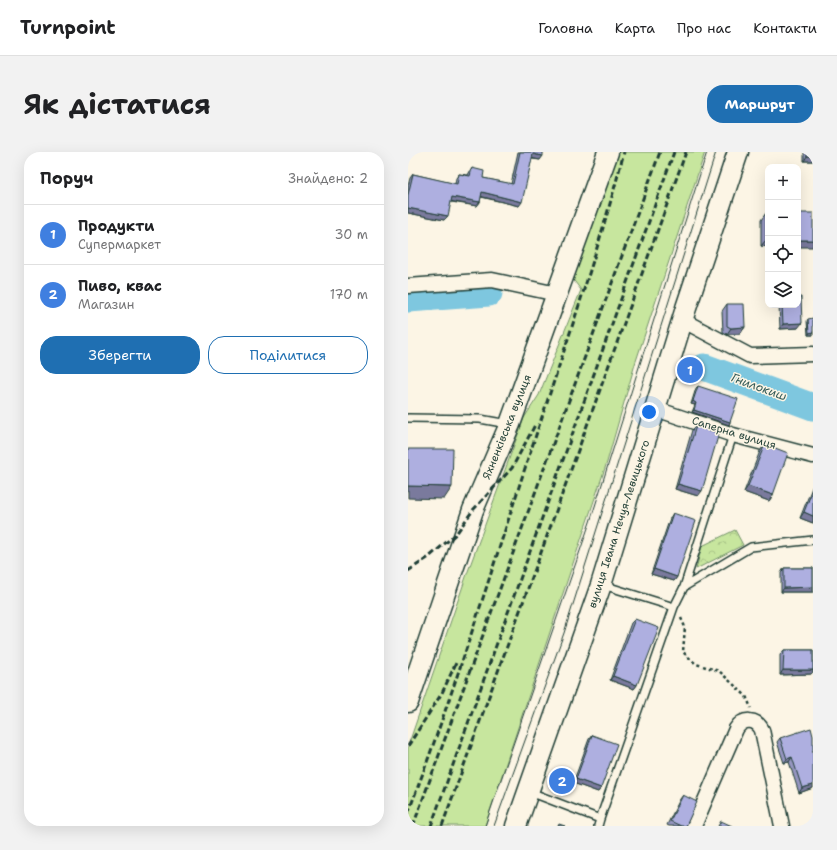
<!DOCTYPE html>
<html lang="uk">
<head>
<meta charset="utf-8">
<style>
  :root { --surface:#fff; --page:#f2f2f2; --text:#202124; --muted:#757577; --line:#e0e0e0; --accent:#1f6fb2 }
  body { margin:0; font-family:"Shantell Sans",sans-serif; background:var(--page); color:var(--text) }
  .controls { position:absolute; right:12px; top:12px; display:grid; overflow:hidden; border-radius:8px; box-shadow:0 4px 16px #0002 }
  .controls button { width:36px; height:36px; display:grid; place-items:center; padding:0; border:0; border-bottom:1px solid var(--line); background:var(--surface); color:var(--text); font:20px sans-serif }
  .you { position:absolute; left:241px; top:260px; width:14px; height:14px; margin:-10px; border:3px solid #fff; border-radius:50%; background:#1a73e8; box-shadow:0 0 0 6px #1a73e833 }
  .badge { display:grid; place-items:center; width:26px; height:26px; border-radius:50%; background:var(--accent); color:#fff; font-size:13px; font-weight:700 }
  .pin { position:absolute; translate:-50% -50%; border:2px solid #fff; box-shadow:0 1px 4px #0006 }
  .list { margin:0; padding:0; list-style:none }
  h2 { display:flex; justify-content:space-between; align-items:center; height:52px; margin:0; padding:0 16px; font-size:17px }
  h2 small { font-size:13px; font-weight:400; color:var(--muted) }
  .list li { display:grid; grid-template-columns:26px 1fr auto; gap:12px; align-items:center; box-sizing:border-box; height:60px; padding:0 16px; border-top:1px solid var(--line) }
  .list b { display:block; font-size:15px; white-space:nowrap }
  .list p { margin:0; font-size:13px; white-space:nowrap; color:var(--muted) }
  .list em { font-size:13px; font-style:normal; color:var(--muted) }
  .actions { display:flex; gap:8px; padding:12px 16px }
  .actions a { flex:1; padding:9px 0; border:1px solid var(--accent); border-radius:16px; text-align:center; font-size:14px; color:var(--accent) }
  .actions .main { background:var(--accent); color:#fff }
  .icon { flex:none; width:22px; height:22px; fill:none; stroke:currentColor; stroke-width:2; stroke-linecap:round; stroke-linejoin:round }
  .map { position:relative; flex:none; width:405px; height:674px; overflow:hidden; border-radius:16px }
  header { display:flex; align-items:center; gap:24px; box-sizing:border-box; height:56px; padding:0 20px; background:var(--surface); border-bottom:1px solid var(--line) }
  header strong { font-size:19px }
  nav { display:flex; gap:22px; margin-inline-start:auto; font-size:14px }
  .intro { display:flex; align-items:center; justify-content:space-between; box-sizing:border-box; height:96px; padding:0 24px }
  h1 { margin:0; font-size:28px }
  .button { padding:10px 18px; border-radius:16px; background:var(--accent); color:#fff; font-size:14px; font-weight:700 }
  main { display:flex; gap:24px; padding:0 24px }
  aside { flex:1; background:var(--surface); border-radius:16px; box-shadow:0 4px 16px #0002 }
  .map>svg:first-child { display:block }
  .grass { fill:#c7e69e; stroke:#739269 }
  .park { fill:url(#park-crowns); stroke:#739269 }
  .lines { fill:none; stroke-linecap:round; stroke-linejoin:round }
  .river { stroke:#7ec7df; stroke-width:27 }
  .service-casing { stroke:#1f3d34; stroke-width:10 }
  .minor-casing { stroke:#1f3d34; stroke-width:17 }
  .secondary-casing { stroke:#1f3d34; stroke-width:23 }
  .path { stroke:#1f3d34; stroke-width:2.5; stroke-dasharray:3 3; stroke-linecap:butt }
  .service { stroke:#fcf5e5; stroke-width:7 }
  .minor { stroke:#fcf5e5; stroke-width:14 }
  .secondary { stroke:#fcf5e5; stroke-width:20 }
  .tram { stroke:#1f3d34; stroke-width:1 }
  .rail { stroke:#1f3d34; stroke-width:3; stroke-dasharray:6 3; stroke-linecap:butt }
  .wall { fill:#9696c1; stroke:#1f3d34 }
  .shaded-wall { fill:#7a7a9d; stroke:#1f3d34 }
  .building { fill:#aeafe0; stroke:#1f3d34 }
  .labels { text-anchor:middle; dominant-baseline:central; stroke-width:3; stroke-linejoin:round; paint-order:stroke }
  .street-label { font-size:11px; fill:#1f3d34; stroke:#fcf5e5 }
  .water-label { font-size:12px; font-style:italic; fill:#325956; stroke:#fcf5e5 }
</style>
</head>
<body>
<header>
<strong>Turnpoint</strong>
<nav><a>Головна</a><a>Карта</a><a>Про нас</a><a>Контакти</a></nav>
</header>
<div class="intro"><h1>Як дістатися</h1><a class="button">Маршрут</a></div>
<main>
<aside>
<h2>Поруч<small>Знайдено: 2</small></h2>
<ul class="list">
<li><span class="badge" style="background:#3f7fe0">1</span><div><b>Продукти</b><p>Супермаркет</p></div><em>30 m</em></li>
<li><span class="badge" style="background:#3f7fe0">2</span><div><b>Пиво, квас</b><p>Магазин</p></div><em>170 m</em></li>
</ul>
<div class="actions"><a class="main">Зберегти</a><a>Поділитися</a></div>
</aside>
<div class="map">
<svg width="405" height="674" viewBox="0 0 405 674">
  <defs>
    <pattern id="park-crowns" width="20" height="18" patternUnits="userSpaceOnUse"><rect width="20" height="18" fill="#c7e69e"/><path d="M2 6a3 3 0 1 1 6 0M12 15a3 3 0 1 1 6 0" fill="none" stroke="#aac689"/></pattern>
  </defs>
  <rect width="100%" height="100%" fill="#fcf5e5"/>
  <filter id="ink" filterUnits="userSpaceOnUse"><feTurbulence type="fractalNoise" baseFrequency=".025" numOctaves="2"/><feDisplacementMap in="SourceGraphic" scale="8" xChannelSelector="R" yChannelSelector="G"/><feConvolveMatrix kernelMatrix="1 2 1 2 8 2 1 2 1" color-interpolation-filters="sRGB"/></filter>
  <g filter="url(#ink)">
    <!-- grass -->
    <path class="grass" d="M208 0H297L227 212 199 310 77 674H0V594L59 422 116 266 131 243 173 138 164 126Z"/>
    <!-- park -->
    <path class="park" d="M327 378 335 393 288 417 294 394Z"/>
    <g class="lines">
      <!-- river -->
      <path class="river" d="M0 147 81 141
        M296 215 405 255"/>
      <defs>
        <path id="service" d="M0 266 72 267 100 272
          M276 435 325 283
          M266 455 276 435 343 395 405 388
          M122 640 192 667 190 674
          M192 667 266 455 195 433"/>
        <path id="minor" d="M0 134 84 128 149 142
          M274 168 342 204 405 202
          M248 257 325 283 405 304
          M286 674 328 577C335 566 348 566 354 578L374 674"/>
        <path id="secondary" d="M0 550 65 358 102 272 200 0
          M108 674 193 433 278 156 330 0"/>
      </defs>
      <!-- service casing -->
      <use href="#service" class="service-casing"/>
      <!-- minor casing -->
      <use href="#minor" class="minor-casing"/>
      <!-- secondary casing -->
      <use href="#secondary" class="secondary-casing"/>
      <!-- path -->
      <path class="path" d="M273 466 277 475 275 500 288 512 311 519 338 544 343 556"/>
      <!-- service -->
      <use href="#service" class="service"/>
      <!-- minor -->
      <use href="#minor" class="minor"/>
      <!-- secondary -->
      <use href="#secondary" class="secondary"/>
      <!-- tram -->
      <path class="tram" d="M77 674 182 370 299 0
        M86 674 156 481 308 0"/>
      <!-- rail -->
      <path class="rail" d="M0 419 21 405 48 382 65 358 104 316 127 273
        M0 594 34 541 48 511
        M0 661C44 546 81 427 119 310 153 207 189 105 216 0
        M5 674 252 0
        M23 674 266 0
        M34 674 278 0"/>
    </g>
    <!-- wall -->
    <path class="wall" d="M110 0H135L132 8 124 7 111 54 73 45 72 50 69 54 43 50 36 68 0 61V34L2 26 5 22 47 32 48 26 51 22 60 23 61 21 64 16 75 26 103 32Z
      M396 0H405V9H396Z
      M358 61 360 95 353 94V68Z
      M319 152 337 175 332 182H319L315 180 314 159Z
      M371 153H390V176L372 177Z
      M400 167 405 183H400L399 169Z
      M290 234 322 270 321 273 284 260 287 253 283 252 288 236Z
      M288 274 290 344 267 337 284 278Z
      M357 292 365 343 361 349 336 340 352 299Z
      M405 333V371L392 366Z
      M265 361 269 425 266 429 243 422 262 366Z
      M376 416H405V440H373V421Z
      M227 467 229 533 226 537 202 528 223 471Z
      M376 498H405V520L403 522 372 523V503Z
      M184 583 193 636 190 640 165 631 181 587Z
      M372 586 405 636 391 641 381 610 376 611 369 590Z
      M153 619 158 634 157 637 146 632Z
      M275 643 278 674H261L259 673 272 647Z"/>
    <!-- shaded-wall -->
    <path class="shaded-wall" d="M125 2 135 4 132 8 122 6Z
      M399 4H405V9H396Z
      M74 40 114 50 111 54 71 44Z
      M44 45 72 50 69 54 41 49Z
      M0 56 40 64 36 68 0 61Z
      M358 88H360V95L353 94Z
      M390 88H405V95H390Z
      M394 171 390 176 372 177 375 172Z
      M337 175 332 182H319L323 176Z
      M405 180V183H400L401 181Z
      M285 249 288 251 287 253 283 252Z
      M286 258 322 270 321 273 284 260Z
      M270 332 294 339 290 344 267 337Z
      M0 334 44 335 36 347 0 346Z
      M340 334 365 343 361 349 336 340Z
      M396 360 405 364V371L392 366Z
      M246 417 269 425 266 429 243 422Z
      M405 435V440H373L376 436Z
      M375 518H405V520L403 522 372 523Z
      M205 524 229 533 226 537 202 528Z
      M384 605 381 610 376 611 379 607Z
      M168 627 193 636 190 640 165 631Z
      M405 633V636L391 641 394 636Z"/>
    <!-- building -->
    <path class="building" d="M112 0H135V4L125 2 114 50 74 40 72 50 44 45 40 64 0 56V43L5 22 49 32 51 22 62 24 64 16 76 19 75 26 105 32Z
      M399 0H405V4H399Z
      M358 61H360V88H358Z
      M390 61H405V88H390Z
      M390 145H393L394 171 375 172 374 153H390Z
      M319 152H336L337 175 323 176 319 174Z
      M405 166V180L401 181 400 167Z
      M290 234 330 247 322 270 286 258 288 251 285 249Z
      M288 274 311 281 294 339 270 332Z
      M357 292 380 301 365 343 340 334Z
      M0 297H45L44 335 0 334Z
      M405 337V364L396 360Z
      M265 361 288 369 269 425 246 417Z
      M376 416H405V435L376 436Z
      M227 467 251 476 229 533 205 524Z
      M376 498H405V518H375Z
      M403 576 405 584V598L404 599 405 601V633L394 636 384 605 379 607 372 586Z
      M184 583 209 592 193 636 168 627Z
      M153 619 164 624 158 634 148 630Z
      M275 643 289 650 278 674H273L262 669Z
      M313 669 324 674H310Z
      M151 672 157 674H150Z"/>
  </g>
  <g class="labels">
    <!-- street labels -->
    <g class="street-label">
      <text transform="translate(99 275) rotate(-68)">Яхненківська вулиця</text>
      <text transform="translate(326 281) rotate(17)">Саперна вулиця</text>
      <text transform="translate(211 372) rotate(-72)">вулиця Івана Нечуя-Левицького</text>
    </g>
    <!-- water labels -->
    <g class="water-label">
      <text transform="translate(351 235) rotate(20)">Гнилокиш</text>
    </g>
  </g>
</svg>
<div class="controls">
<button>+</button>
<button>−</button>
<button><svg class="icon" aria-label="locate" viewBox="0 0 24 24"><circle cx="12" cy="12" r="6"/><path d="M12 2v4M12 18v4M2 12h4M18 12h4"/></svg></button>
<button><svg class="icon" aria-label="layers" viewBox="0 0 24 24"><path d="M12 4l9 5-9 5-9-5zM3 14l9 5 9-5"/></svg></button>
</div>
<div class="you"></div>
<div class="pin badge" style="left:282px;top:218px;background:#3f7fe0">1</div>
<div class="pin badge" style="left:154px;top:629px;background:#3f7fe0">2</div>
</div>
</main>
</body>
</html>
